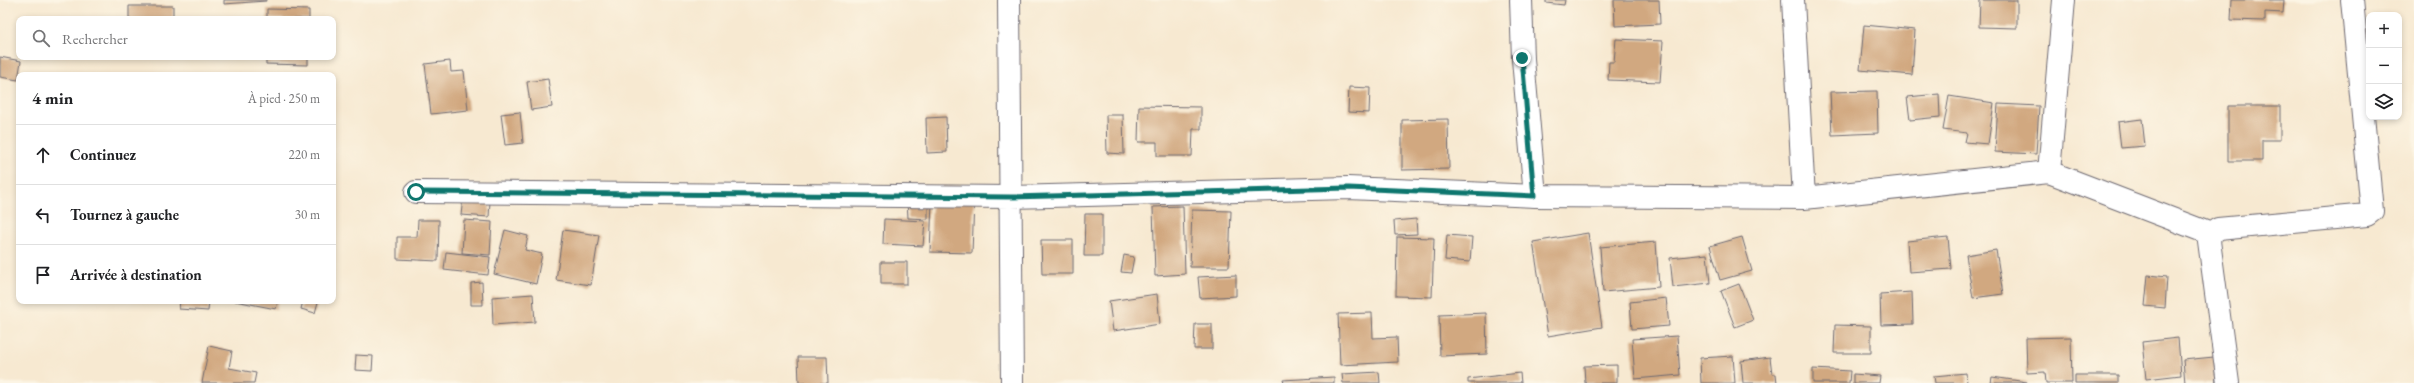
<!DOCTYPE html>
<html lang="fr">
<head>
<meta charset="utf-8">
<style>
  :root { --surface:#fff; --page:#f2f2f2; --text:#202124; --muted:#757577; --line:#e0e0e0 }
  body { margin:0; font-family:"EB Garamond",serif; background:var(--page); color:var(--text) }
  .controls { position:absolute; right:12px; top:12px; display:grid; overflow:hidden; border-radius:8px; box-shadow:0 2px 6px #0003 }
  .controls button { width:36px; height:36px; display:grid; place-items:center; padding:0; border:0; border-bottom:1px solid var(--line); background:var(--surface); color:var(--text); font:20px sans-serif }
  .stop { position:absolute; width:12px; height:12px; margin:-9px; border:3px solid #0f766e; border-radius:50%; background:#fff }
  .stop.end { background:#0f766e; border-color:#fff; box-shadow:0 1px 4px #0008 }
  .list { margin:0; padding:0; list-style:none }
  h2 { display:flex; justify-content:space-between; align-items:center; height:52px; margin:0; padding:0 16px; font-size:17px }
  h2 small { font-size:13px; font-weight:400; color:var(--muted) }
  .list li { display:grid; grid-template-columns:26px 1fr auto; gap:12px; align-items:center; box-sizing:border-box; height:60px; padding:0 16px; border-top:1px solid var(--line) }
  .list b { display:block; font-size:15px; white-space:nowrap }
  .list em { font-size:13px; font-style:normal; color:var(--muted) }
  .icon { flex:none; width:22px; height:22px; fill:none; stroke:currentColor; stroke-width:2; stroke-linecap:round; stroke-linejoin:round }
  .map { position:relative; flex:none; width:2414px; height:383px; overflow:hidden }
  .search { position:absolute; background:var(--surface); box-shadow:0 2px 6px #0003; left:16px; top:16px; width:320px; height:44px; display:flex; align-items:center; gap:10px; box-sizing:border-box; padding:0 14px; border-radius:8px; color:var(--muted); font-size:15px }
  .panel { position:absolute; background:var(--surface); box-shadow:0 2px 6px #0003; left:16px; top:72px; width:320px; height:232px; border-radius:8px }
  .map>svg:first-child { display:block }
  .building { fill:#d1a880 }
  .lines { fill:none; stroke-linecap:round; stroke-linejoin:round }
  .minor-casing { stroke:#6d6870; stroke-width:24 }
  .minor { stroke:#fff; stroke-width:22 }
  .route { stroke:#0f766e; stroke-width:5 }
</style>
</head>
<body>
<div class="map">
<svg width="2414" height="383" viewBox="0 0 2414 383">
  <rect width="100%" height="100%" fill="#fcf5e5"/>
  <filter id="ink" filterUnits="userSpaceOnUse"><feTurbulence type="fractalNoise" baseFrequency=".025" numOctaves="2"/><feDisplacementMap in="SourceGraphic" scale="8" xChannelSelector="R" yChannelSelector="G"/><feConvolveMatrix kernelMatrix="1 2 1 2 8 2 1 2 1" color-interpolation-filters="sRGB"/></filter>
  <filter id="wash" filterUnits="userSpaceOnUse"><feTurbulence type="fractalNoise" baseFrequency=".012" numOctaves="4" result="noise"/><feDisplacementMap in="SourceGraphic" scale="16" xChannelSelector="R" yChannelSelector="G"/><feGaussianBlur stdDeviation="0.9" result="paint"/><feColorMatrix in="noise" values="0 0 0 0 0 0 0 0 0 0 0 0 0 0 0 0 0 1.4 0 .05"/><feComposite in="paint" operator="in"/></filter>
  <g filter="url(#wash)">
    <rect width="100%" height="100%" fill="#f7e9d1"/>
    <g id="blocks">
      <!-- building -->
      <path class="building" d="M224 0H266V1L224 4Z
        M1546 0H1565L1564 5 1546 3Z
        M1614 0H1659L1660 24 1615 26Z
        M1980 0H2017V28L1979 27Z
        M2232 0H2284L2283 13 2265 12V21L2231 20Z
        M129 6H173V19H129Z
        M267 9 309 10V19H267Z
        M1864 25 1915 30 1912 75 1860 70Z
        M1616 39 1663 41 1660 82 1608 80 1609 62H1614Z
        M0 57 21 61 18 80 0 77Z
        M266 57H308V65L266 64Z
        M450 61 451 72 464 71 468 110 431 114 425 64Z
        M548 79 552 107 531 110 527 82Z
        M1349 87 1370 88 1369 113 1348 112Z
        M1877 91 1878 133 1832 135 1830 92Z
        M1939 94 1940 117 1910 120 1907 97Z
        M1949 96 1994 103 1988 144 1965 142 1967 133 1943 130Z
        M1998 104 2039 106 2036 154 1995 152Z
        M1139 106 1201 107V129H1193L1192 156H1157V142H1138Z
        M2228 106H2280V140H2262V161H2228Z
        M520 112 523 143 505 145 501 114Z
        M1106 115H1123L1124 154 1107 153Z
        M946 117 947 152 927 153 926 118Z
        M1448 119 1449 169 1402 170V120Z
        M2142 119 2145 146 2121 148 2118 122Z
        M463 198 490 201 489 217 461 215Z
        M907 200H928V219L908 218Z
        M932 200 974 201 972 253 930 252Z
        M1183 206 1185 274 1155 276 1153 207Z
        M1192 210 1231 211 1229 267H1190Z
        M1085 214H1102V256H1084Z
        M884 219 925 221 923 246 883 244Z
        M1416 219 1417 234 1395 235 1394 221Z
        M418 220H439L438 261 397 259V237H417Z
        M464 220 492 222 490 255 462 253Z
        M505 230 528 236 525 250 542 254 536 284 494 274Z
        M563 230 599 235 591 285 556 280Z
        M1588 233 1602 327 1548 336 1533 242Z
        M1447 235 1472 237 1470 262 1445 260Z
        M1397 237 1434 238 1432 297 1396 296Z
        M1742 237 1752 271 1720 280 1710 246Z
        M1948 237 1951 269 1909 272 1907 241Z
        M1041 240H1073V274H1042Z
        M1656 242 1659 287 1603 292 1600 247Z
        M1996 250 2003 294 1973 298 1966 255Z
        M446 252 490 257 488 275 444 270Z
        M1707 254 1710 283 1673 287 1670 258Z
        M1124 255 1134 257 1131 273 1121 272Z
        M881 262H907V284H881Z
        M1236 275V296L1200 298 1198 277Z
        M2148 275 2167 277 2165 308 2145 306Z
        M482 282 483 305H471V283Z
        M1739 284 1753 320 1735 327 1721 291Z
        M1912 292 1913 324 1881 325 1880 294Z
        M533 294 535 322 493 325 492 297Z
        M1157 294 1160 324 1113 331 1109 301Z
        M1666 298 1669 326 1632 329 1630 302Z
        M180 301H209L208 311 179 309Z
        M235 301H278L276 309Z
        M303 301 318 302 315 313 301 309Z
        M1372 313 1373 338 1397 337 1398 362 1340 365 1338 314Z
        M1486 313 1487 354 1440 356 1439 315Z
        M1195 324H1212V349H1194Z
        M1835 325 1871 326V353H1834Z
        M1677 336 1680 375 1635 379 1632 339Z
        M2071 337 2072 383H2046L2045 372 2027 373 2026 338Z
        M2178 338 2181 375 2146 379 2142 342Z
        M209 346 232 351 229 368 256 373 254 383H202Z
        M356 355 373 356 372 371 355 370Z
        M1733 356 1735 383H1701L1700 358Z
        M798 357H827L828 383H799Z
        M1770 357 1772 374H1776L1777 383H1743L1741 361Z
        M2214 357 2216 383H2185L2183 360Z
        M1617 365V383H1585L1584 366Z
        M1813 369 1850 371 1849 383H1813Z
        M1379 372 1380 383H1343L1342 374Z
        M1520 373 1521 383H1468V379Z
        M1966 373 1967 383H1935L1934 376Z
        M1853 374 1880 376 1879 383H1853Z
        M2075 375H2118V383H2075Z
        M1334 377V383H1284L1283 380Z
        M1992 377 2027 382V383H1991Z"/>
    </g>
  </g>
  <g filter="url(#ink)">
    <use href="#blocks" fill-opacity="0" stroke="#6d6870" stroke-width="1"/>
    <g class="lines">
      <defs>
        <path id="minor" d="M1009 0 1012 383
          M1521 0 1523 59 1535 196
          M1793 0 1804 198
          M2049 172 2064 0
          M416 192 1011 197 1348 188 1535 196 1804 198 2049 172 2211 234
          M2228 383 2209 241 2211 234 2218 229 2367 215 2372 211 2352 0"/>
      </defs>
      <!-- minor casing -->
      <use href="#minor" class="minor-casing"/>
      <!-- minor -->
      <use href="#minor" class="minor"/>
    </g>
  </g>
  <g class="lines" filter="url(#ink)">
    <!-- route -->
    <path class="route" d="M416 192 1011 197 1348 188 1534 196 1522 58"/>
  </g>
</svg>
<div class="controls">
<button>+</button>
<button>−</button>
<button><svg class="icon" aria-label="layers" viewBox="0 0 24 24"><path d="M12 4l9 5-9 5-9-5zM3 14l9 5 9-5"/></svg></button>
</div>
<div class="stop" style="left:416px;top:192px"></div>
<div class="stop end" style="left:1522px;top:58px"></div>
<div class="search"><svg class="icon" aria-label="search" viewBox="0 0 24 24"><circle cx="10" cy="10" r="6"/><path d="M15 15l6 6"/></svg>Rechercher</div>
<section class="panel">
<h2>4 min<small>À pied · 250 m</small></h2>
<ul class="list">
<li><svg class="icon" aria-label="ahead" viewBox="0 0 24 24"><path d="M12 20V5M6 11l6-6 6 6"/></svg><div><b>Continuez</b></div><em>220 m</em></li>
<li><svg class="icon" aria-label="left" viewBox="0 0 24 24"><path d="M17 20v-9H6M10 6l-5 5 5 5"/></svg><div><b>Tournez à gauche</b></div><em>30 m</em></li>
<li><svg class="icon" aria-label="arrive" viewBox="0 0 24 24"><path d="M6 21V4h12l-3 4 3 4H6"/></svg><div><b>Arrivée à destination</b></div></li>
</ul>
</section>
</div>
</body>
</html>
